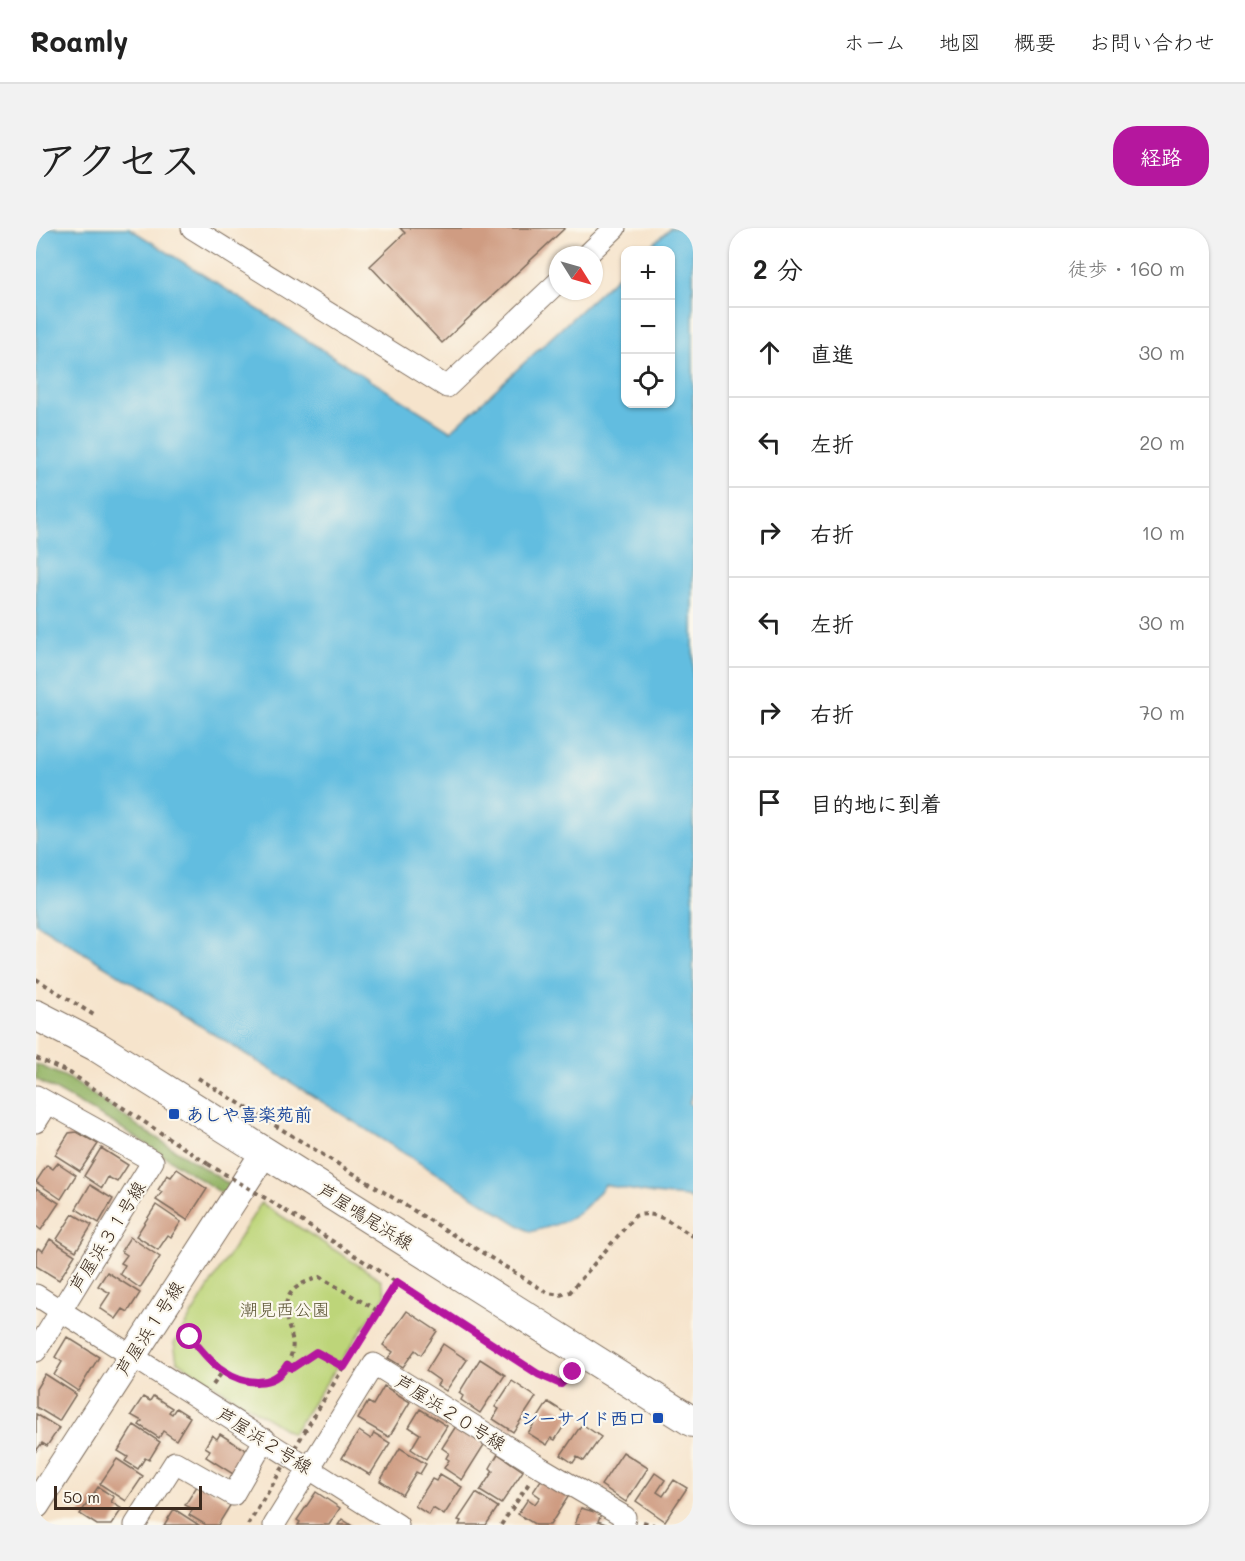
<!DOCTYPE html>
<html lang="ja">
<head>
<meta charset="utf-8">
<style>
  :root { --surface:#fff; --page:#f2f2f2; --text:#222; --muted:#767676; --line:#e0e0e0; --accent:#b5179e }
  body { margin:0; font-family:Mali,"Klee One",sans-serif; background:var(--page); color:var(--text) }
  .controls { position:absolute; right:18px; top:18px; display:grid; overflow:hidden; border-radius:12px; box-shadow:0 2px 4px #0004 }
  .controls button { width:54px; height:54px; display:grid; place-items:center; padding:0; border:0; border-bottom:2px solid var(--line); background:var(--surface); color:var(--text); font:30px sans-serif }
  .compass { position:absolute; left:513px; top:18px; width:54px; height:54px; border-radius:50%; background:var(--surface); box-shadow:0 2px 4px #0004; rotate:127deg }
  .scale { position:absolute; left:18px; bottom:15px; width:148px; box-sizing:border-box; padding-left:6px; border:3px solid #3b2a1e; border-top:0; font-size:16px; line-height:21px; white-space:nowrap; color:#3b2a1e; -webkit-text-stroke:4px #fbf7ec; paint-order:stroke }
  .stop { position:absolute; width:18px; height:18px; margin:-14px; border:4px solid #b5179e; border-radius:50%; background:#fff }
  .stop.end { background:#b5179e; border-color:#fff; box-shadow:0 2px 6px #0008 }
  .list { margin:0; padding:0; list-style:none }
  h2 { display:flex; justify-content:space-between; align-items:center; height:78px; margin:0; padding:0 24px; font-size:26px }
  h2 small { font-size:20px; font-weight:400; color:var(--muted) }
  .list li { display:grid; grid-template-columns:39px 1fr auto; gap:18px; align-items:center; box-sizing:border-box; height:90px; padding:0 24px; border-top:2px solid var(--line) }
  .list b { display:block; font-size:22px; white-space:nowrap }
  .list em { font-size:20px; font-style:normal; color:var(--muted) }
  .icon { flex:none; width:33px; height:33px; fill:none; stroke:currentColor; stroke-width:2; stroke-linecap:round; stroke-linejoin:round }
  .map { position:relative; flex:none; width:657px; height:1297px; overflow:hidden; border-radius:24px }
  header { display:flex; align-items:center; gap:36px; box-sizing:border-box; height:84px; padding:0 30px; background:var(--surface); border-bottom:2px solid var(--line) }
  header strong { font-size:28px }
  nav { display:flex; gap:33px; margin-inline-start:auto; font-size:21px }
  .intro { display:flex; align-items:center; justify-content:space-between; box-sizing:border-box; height:144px; padding:0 36px }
  h1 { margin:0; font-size:42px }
  .button { padding:15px 27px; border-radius:24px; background:var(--accent); color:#fff; font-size:21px; font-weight:700 }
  main { display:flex; gap:36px; padding:0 36px }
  aside { flex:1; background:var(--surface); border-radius:24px; box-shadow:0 2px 4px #0004 }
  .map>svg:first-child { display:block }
  .green { fill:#bdd579; stroke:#7c804c; stroke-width:1.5 }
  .forest { fill:#96b669; stroke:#687044; stroke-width:1.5 }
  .water { fill:#62bde0; stroke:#4e747f; stroke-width:1.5 }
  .building { fill:#cf9c82 }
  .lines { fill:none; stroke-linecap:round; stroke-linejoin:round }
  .minor-casing { stroke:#7c6b5b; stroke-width:23 }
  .tertiary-casing { stroke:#7c6b5b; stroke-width:29 }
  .secondary-casing { stroke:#7c6b5b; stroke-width:32 }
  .path { stroke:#7c6b5b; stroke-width:4; stroke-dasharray:4.5 4.5; stroke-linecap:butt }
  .minor { stroke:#fff; stroke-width:21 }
  .tertiary { stroke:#fff; stroke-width:27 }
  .secondary { stroke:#fff; stroke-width:30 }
  .path-bridge { stroke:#7c6b5b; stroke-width:4; stroke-dasharray:4.5 4.5; stroke-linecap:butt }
  .route { stroke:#b5179e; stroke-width:8 }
  .transit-dot { fill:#1a4fb4; stroke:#fbf7ec; stroke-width:2 }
  .labels { text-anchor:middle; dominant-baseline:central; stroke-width:4.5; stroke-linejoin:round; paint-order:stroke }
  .transit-label { font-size:18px; font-weight:bold; fill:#164399; stroke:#fbf7ec; text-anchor:start }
  .street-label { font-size:18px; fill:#3b2a1e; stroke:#fbf7ec }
  .park-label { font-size:18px; fill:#5c5535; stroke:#fbf7ec }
</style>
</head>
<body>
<header>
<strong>Roamly</strong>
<nav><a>ホーム</a><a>地図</a><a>概要</a><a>お問い合わせ</a></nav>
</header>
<div class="intro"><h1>アクセス</h1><a class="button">経路</a></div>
<main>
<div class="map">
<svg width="657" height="1297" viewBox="0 0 657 1297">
  <rect width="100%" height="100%" fill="#fbf7ec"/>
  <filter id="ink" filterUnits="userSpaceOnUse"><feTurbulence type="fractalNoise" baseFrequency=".0167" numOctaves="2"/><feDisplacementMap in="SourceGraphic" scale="12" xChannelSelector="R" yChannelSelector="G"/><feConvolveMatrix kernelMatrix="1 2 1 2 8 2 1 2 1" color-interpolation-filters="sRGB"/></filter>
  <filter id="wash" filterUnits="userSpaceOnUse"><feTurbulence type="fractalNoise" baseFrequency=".008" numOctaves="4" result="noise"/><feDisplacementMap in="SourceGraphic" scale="24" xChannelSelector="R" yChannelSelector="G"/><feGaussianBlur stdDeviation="1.35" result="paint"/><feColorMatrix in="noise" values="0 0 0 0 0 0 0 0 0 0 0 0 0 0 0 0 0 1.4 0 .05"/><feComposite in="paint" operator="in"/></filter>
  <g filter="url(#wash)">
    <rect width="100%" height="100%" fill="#f6e4cc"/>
    <!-- green -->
    <path class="green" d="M225 975 344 1051 350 1066 256 1206 141 1133 138 1115Z"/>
    <!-- forest -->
    <path class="forest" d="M0 836 34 851 108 902 196 958 190 968 79 896 0 851Z"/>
    <!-- water -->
    <path class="water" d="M0 0H93L415 203 589 41 590 176H634V22H610L634 0H657V865L653 875 657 879V972L651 969 617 966 569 957C543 990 534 994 494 1004L0 695Z"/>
    <g id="blocks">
      <!-- building -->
      <path class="building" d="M364 0H529L406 115 334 38 369 5Z
        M41 904 62 916 44 943 19 927 33 905Z
        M65 920 92 937 81 954 72 949 66 960 48 948Z
        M22 935 40 947 25 971 0 954 11 937 17 941Z
        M141 941 171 961 151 992 120 972 126 964 122 962 131 947 135 949Z
        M54 957 77 971 63 995 40 981Z
        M0 960 23 975 5 1002 0 998Z
        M120 977 145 994 135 1009 132 1007 122 1022 100 1008Z
        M37 986 56 997 40 1023 21 1011Z
        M94 1009 124 1029 104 1060 84 1046 89 1037 85 1035 91 1027 85 1023Z
        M14 1011 39 1027 23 1052 0 1038V1024L2 1020 7 1023Z
        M71 1044 104 1065 92 1084 87 1081 80 1091 64 1080 74 1065 62 1058Z
        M371 1083 401 1103 385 1127 379 1122 367 1139 352 1130 357 1124 347 1117Z
        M31 1109 63 1129 42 1163 18 1147 26 1134 19 1129Z
        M407 1116 431 1132 410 1163 401 1157 404 1153 390 1143Z
        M444 1131 469 1147 444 1185 425 1172 427 1168 423 1165Z
        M9 1146 40 1166 23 1193 0 1179V1161Z
        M476 1153 500 1169 477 1204 457 1191 463 1181 459 1179Z
        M348 1158 374 1174 353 1209 322 1191 332 1174 337 1177Z
        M117 1168 136 1180 133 1184 136 1186 140 1180 154 1189 140 1212 127 1203 123 1210 103 1197 106 1193 95 1187 107 1169 114 1173Z
        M512 1174 534 1188 519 1212 515 1210 511 1217 492 1205Z
        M384 1181 411 1198 390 1231 375 1221 384 1206 373 1199Z
        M0 1186 23 1200 11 1218 6 1215 0 1223Z
        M422 1195 448 1217 426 1252 408 1240 413 1232 410 1230 413 1225 406 1220Z
        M546 1196 565 1209 548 1233 541 1229 537 1235 525 1227Z
        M98 1197 124 1214 113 1232 109 1230 102 1241 89 1233 92 1229 82 1223Z
        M323 1203 335 1211 338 1205 354 1215 334 1247 306 1230Z
        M184 1206 211 1223 197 1246 170 1229 174 1222 169 1219 176 1207 181 1211Z
        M364 1220 390 1236 384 1246 380 1244 366 1267 344 1253Z
        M587 1224 612 1240 590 1274 565 1257Z
        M462 1226 487 1243 465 1276 444 1263 457 1243 454 1240Z
        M81 1231 107 1248 90 1273 64 1256Z
        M619 1245 629 1252 621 1264 627 1268 638 1252 651 1260 629 1293 600 1273Z
        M404 1246 426 1259 408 1287 397 1280 393 1287 379 1278 396 1251 400 1253Z
        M507 1249 534 1266 514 1297H500L482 1286 492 1271 499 1276 504 1269 497 1264Z
        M163 1255 195 1276 182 1297H170L153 1287 157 1281 149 1277Z
        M62 1259 78 1269 75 1274 86 1281 75 1297H61L44 1286Z
        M280 1264 304 1280 293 1297H262L264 1294 261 1292Z
        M440 1265 462 1279 450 1297H423L425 1293 422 1292Z
        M545 1280 565 1286 562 1293 572 1297H539Z
        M138 1281 163 1297H128Z
        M306 1291 315 1297H302Z"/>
    </g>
  </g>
  <g filter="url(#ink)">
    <use href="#blocks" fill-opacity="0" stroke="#7c6b5b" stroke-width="1.5"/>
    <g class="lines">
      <defs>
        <path id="minor" d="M156 0 411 159 522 54
          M551 27 579 0
          M0 868 117 933 0 1123
          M0 894 12 875
          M0 1067 362 1297
          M99 1297 139 1234 197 1267 229 1211
          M238 1297 338 1136 504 1239 589 1289 587 1297"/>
        <path id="tertiary" d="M0 1277 228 925"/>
        <path id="secondary" d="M0 787 60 818 657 1194"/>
      </defs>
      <!-- minor casing -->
      <use href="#minor" class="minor-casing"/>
      <!-- tertiary casing -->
      <use href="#tertiary" class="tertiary-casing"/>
      <!-- secondary casing -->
      <use href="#secondary" class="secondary-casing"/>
      <!-- path -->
      <path class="path" d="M0 751 61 789
        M0 830 34 845 172 936
        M162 850 512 1065 524 1067 534 1064 599 988C621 981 638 997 657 1008
        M234 973 503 1146 525 1156 536 1145
        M349 1071 361 1054
        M145 1096C156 1113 169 1128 185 1141 207 1159 243 1161 254 1130 263 1108 246 1096 250 1076 254 1058 269 1054 284 1049L342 1083
        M251 1137 256 1140 280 1124 308 1139
        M177 1157 187 1143
        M607 1294 618 1297
        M465 1297 493 1255"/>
      <!-- minor -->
      <use href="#minor" class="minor"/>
      <!-- tertiary -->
      <use href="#tertiary" class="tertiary"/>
      <!-- secondary -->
      <use href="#secondary" class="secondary"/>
      <!-- path-bridge -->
      <path class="path-bridge" d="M172 936 234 973
        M212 1297 349 1071"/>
    </g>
  </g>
  <g class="lines" filter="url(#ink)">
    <!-- route -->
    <path class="route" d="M154 1109C164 1120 174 1135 188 1143 208 1156 237 1161 251 1137L256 1140 280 1124 308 1139 361 1054 502 1146 525 1156 537 1144"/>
  </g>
  <!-- markers -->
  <g class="transit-dot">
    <rect x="132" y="880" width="12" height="12" rx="3"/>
    <rect x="616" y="1184" width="12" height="12" rx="3"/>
  </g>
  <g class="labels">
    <!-- transit labels -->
    <g class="transit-label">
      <text x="150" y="886">あしや喜楽苑前</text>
      <text x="610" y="1190" text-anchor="end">シーサイド西口</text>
    </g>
    <!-- street labels -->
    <g class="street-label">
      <text transform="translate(330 988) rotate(32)">芦屋鳴尾浜線</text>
      <text transform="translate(71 1008) rotate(-58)">芦屋浜３１号線</text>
      <text transform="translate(113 1100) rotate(-57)">芦屋浜１号線</text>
      <text transform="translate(415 1184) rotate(32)">芦屋浜２０号線</text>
      <text transform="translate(229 1212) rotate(32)">芦屋浜２号線</text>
    </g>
    <!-- park labels -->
    <g class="park-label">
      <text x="249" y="1081">潮見西公園</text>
    </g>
  </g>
</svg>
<div class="controls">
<button>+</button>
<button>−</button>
<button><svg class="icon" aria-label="locate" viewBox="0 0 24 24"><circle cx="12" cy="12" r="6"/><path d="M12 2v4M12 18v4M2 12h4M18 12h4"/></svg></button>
</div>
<svg class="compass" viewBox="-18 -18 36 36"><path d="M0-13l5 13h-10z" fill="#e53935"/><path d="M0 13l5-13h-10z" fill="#767676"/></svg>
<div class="scale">50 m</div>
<div class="stop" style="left:154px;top:1109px"></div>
<div class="stop end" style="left:537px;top:1144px"></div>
</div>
<aside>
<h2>2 分<small>徒歩 · 160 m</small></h2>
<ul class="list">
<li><svg class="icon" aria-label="ahead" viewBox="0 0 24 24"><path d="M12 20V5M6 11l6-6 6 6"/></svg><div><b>直進</b></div><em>30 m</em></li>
<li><svg class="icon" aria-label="left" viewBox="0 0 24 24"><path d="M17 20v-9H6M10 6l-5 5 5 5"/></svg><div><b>左折</b></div><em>20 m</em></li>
<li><svg class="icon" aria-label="right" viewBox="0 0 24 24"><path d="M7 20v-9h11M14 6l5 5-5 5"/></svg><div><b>右折</b></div><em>10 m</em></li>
<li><svg class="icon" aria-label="left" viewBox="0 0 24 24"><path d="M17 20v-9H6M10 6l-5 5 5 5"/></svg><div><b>左折</b></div><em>30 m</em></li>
<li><svg class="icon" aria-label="right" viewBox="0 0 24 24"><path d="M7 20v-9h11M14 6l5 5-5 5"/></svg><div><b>右折</b></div><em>70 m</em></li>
<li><svg class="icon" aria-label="arrive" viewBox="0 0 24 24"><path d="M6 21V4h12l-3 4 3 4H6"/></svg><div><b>目的地に到着</b></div></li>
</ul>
</aside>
</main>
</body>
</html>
